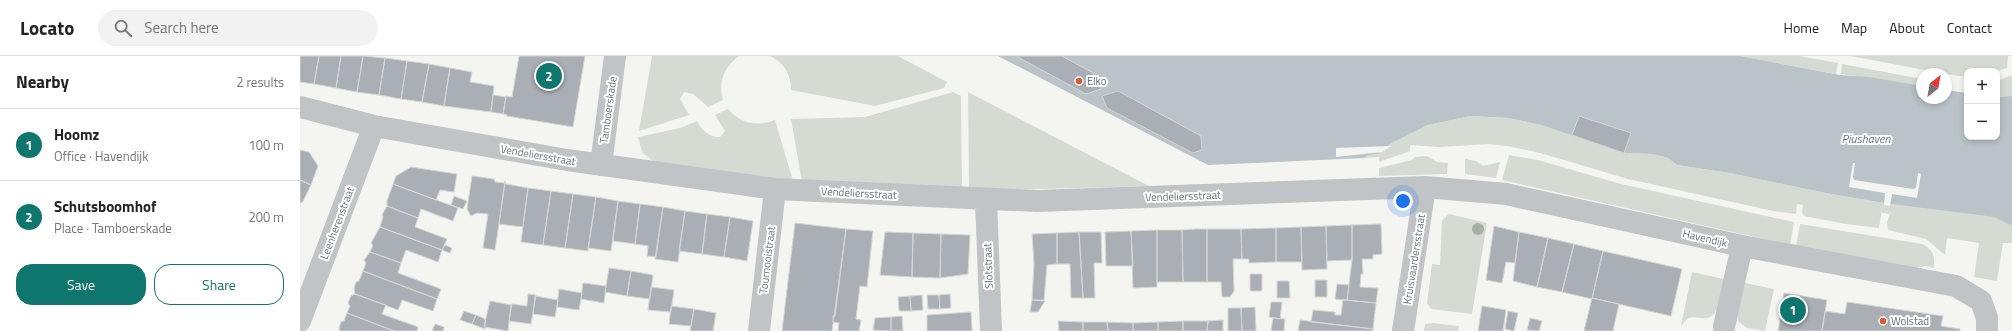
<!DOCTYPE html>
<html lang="en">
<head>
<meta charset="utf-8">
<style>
  :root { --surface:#fff; --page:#f2f2f2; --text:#222; --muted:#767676; --line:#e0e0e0; --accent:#0f766e }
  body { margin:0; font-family:"Titillium Web",sans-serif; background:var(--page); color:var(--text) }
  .controls { position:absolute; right:12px; top:12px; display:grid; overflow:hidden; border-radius:8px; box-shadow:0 2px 6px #0003 }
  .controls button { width:36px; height:36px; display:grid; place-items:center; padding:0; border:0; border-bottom:1px solid var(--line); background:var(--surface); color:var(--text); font:20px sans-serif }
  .compass { position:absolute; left:1616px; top:12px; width:36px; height:36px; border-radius:50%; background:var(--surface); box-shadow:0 2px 6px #0003; rotate:31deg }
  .you { position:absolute; left:1103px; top:145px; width:14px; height:14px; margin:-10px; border:3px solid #fff; border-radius:50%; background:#1a73e8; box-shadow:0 0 0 6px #1a73e833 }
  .badge { display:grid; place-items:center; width:26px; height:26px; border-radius:50%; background:var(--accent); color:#fff; font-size:13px; font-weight:700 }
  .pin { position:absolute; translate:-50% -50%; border:2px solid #fff; box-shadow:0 1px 4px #0006 }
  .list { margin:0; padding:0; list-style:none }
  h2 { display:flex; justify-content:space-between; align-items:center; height:52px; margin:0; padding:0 16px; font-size:17px }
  h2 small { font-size:13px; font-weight:400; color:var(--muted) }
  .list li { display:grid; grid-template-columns:26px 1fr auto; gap:12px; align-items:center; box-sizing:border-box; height:72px; padding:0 16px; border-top:1px solid var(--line) }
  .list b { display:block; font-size:15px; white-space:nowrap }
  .list p { margin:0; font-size:13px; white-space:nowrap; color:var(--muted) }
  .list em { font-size:13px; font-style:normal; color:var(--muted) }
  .actions { display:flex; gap:8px; padding:12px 16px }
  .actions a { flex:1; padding:9px 0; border:1px solid var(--accent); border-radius:16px; text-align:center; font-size:14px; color:var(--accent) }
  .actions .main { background:var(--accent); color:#fff }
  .icon { flex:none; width:22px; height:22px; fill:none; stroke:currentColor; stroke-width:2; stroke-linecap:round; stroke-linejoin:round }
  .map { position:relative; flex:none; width:1712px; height:275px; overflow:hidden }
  header { display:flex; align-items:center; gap:24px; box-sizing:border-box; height:56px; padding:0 20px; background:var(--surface); border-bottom:1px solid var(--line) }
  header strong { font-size:19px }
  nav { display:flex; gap:22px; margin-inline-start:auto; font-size:14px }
  .search { width:280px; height:36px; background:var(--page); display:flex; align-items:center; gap:10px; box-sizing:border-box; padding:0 14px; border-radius:22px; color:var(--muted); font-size:15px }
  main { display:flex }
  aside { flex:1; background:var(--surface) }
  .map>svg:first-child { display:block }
  .green { fill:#d5dbd2 }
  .water { fill:#bac3c8 }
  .pier { fill:#f4f5f1 }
  .building { fill:#a9afb5; stroke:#d6d6d4 }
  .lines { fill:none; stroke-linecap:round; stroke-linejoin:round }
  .minor { stroke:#c0c4c7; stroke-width:22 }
  .tree { fill:#a6b0a3 }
  .poi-dot { fill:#d75b2f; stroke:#fff; stroke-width:1.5 }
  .labels { text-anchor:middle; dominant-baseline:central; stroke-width:4; stroke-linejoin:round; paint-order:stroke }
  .poi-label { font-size:11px; fill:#657380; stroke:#fff; text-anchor:start }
  .street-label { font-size:11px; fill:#657380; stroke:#fff }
  .water-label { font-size:12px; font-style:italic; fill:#61757d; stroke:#fff }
</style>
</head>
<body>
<header>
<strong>Locato</strong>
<div class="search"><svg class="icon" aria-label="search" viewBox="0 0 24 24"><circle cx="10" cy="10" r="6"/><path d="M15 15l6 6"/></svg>Search here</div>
<nav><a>Home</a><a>Map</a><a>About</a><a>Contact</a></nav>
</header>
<main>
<aside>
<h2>Nearby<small>2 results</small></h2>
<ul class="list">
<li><span class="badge">1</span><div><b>Hoomz</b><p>Office · Havendijk</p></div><em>100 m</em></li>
<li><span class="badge">2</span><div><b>Schutsboomhof</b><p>Place · Tamboerskade</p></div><em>200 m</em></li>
</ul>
<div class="actions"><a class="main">Save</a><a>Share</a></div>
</aside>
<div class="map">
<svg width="1712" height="275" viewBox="0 0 1712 275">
  <rect width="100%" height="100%" fill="#f4f5f1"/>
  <!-- green -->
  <path class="green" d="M352 0H439C424 11 418 26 423 44L408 51 393 38 384 36 380 43 389 59 339 75Z
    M470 0H598L647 26 644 32 575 50 491 34C491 19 484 6 470 0Z
    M1440 0H1499L1538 7 1536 18Z
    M1550 0H1708L1707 12 1697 15H1667V20H1658Z
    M1542 8 1622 23V30L1541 18Z
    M1712 19V40L1697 41V25Z
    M653 36 661 40 662 135 502 126 491 63 565 61Z
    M668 36 849 130 669 135Z
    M428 53C441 68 457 71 475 64L493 125 354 106 342 96 338 81 380 72 397 65C400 73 411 82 420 81L425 75 415 59Z
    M1170 60 1209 62 1241 69 1324 97 1353 98 1368 102 1377 109 1430 117 1531 138 1590 148 1695 161 1712 170V187H1703L1697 225 1674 221 1679 187 1647 182 1645 199 1626 183 1588 174 1587 166 1591 155 1589 158 1582 157V154L1579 172 1546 168 1504 160 1502 157 1503 149 1497 148 1496 158 1473 155 1328 123 1240 97 1207 90 1188 88 1139 91 1110 89V95L1079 106V101L1064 102 1068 99 1077 98 1090 88 1128 69Z
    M1209 99 1238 104 1321 128 1494 166 1490 189 1202 124Z
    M1127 100 1137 106 1148 107 1147 118 1079 120V112L1112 104 1115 101Z
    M1165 103 1176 105 1183 110 1200 106 1196 122 1165 118Z
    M1149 158 1187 167 1172 258 1131 253 1127 247 1132 208 1140 209 1142 164Z
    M1500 168 1622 188C1633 193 1635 200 1634 212L1626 210 1616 212 1496 191Z
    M1392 216 1424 223C1421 234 1420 260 1407 262 1400 263 1394 260 1388 262L1381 270Z
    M1445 227 1474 233 1465 275 1447 272 1438 265 1437 257Z
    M1133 267 1159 270 1158 275H1124L1125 268Z"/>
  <!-- water -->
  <path class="water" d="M698 0H1440L1540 19 1569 21 1622 30V42H1646V34L1667 37V81H1697V41L1712 40V170L1694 161 1590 148 1531 138 1430 117 1377 109 1368 102 1353 98 1324 97 1241 69 1209 62 1170 60 1128 69 1090 88 1077 98 1068 99 1064 102 908 109Z"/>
  <!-- pier -->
  <path class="pier" d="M1091 90 1082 96 1036 101V92Z
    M1553 107H1555L1553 121 1554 124 1613 133 1616 132 1618 117 1621 118 1617 142 1592 138 1590 150 1584 149 1585 137 1549 131Z"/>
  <!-- building -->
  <path class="building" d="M0 0H19L14 28 0 26Z
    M19 0H41L36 32 14 28Z
    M41 0H63L57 36 36 32Z
    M63 0 85 2 79 39 57 36Z
    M219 0H285L273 71 207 60V59L203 58 206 40 212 41Z
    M716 0H762L793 17 801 33 786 38Z
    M85 2 107 5 101 43 79 39Z
    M107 5 129 8 122 46 101 43Z
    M129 8 150 12 144 50 122 46Z
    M150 12 172 16 170 26 194 30 191 56 144 50Z
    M818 35 901 80 902 94 893 97 807 52 802 40Z
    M193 39 206 41 203 58 191 56Z
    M1279 60 1331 77 1324 97 1272 79Z
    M0 94 9 96 18 110 11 129 0 124Z
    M111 111 157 118 154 136 140 134 136 144 93 128 96 120Z
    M172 120 194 123 195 126 205 127 195 194 183 192 188 158 177 157 171 160 167 153Z
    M0 124 11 129 2 147 0 146Z
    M205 125 206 128 228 132 223 171 199 168Z
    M93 128 158 152 153 165 121 153 118 162 87 150V145Z
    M228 132 251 135 243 189 221 186Z
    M251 135 273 138 265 192 243 189Z
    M273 138 296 141 288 195 265 192Z
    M154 140 167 145 163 153 151 149Z
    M296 141 318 145 311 195 288 192Z
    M318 145 340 148 335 188 313 185Z
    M340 148 363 151 356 201 347 200 348 190 335 188Z
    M87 150 118 162 115 171 147 183 142 194 80 171 83 161 82 159Z
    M363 151 385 155 378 206 355 203Z
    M385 155 407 158 402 198 379 195Z
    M407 158 430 161 424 201 402 198Z
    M430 161 453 165 447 205 424 201Z
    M495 167 546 173 532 275H482Z
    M1081 168 1082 198 1073 199V203H1062L1063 218H1061L1060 231 1078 232 1076 247 1047 244 1052 204V169Z
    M1052 169V204L1027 205 1026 170Z
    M1026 170 1027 213 1002 214 1001 171Z
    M1194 170 1219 176 1215 207 1206 206 1202 227 1186 224Z
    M80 171 142 194 138 206 106 194 101 207 70 196 73 189 71 187Z
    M1001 171 1002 206H976V172Z
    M976 172V206L949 207V203H942L941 173Z
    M546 173 573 175 567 231 560 230 556 263 561 264 559 275H538L539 267 533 266V260H535Z
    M895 173H907V226H883L882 174Z
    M907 173H941L942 203H933L934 235 930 241H922L921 226H907Z
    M857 174H882L883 226H857Z
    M857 174V231L833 232 831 175Z
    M831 175 833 210H806L805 176Z
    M585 176 613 177 612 221 580 219Z
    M779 176 783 242H771L770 208H757V177Z
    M779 176H801L802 207H794L795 242H783Z
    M1219 176 1248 182 1237 231 1213 225Z
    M613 177 641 178 640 222 612 221Z
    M757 177V208L747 209 744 244H732L734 208 732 178Z
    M641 178 670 179 668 218 640 222Z
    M1248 182 1274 188 1262 236 1237 231Z
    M1274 188 1303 195 1292 243 1262 236Z
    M145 189 152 192 150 197 142 194Z
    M1303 195 1382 213 1371 260 1292 242Z
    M70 196 101 207 98 217 141 233 137 243 63 215 66 207 64 204Z
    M309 212 331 215 327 240 305 236Z
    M63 215 137 243 133 255 102 244 98 254 55 238 54 232 56 226 59 225Z
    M331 215 353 219 350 243 327 240Z
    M950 218H962V235H950Z
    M1015 224H1027V241H1015Z
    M977 225H989L990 242H977Z
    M283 227 306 230 304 247 281 243Z
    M1037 228 1049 229 1047 244 1035 243Z
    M351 231 374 234 371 256 348 254Z
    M259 233 282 237 279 254 257 251Z
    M1484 237 1527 244 1522 275H1478Z
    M55 238 86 249 82 258 118 271 117 275H94L47 257 50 250 48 247 51 240Z
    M228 238 236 239 231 268 209 265 212 248 227 250Z
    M650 238 651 252 640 253 639 239Z
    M622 239 623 254 611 255 610 240Z
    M627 239H639L640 253H628Z
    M235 240 258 244 255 261 233 258Z
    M610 240 611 255H599L598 241Z
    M1292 242 1319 248 1313 275H1284Z
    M732 244 745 245 738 256H730Z
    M1043 244 1076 247 1073 273 1011 266 1013 254 1035 256V259H1041Z
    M190 245 211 249 208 275 184 271Z
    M971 246H982L980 263 969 261Z
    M1547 246 1643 260 1641 270 1660 273V275H1522L1525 255 1545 258Z
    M371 250 394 253 391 270 369 268Z
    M1182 250 1206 254 1203 275H1178Z
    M955 251 956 275H942L941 252Z
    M928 252H941L942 275H928Z
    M394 253 416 257 413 275H390Z
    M164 255 176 259 172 268 160 264Z
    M1208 255 1218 257 1214 275 1205 273Z
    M671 256 672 275H627V259Z
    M47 257 94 275H40L39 272 41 266 44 265Z
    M176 259 185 263V273L172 268Z
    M602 260 603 275H591V261Z
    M591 261V275L573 274 575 262Z
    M973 262 985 263 984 275H971Z
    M1230 262 1242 265 1239 275 1227 274Z
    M923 264V275H907L908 265Z
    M1000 264 1073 273V275H998Z
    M758 265 783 266V275H759Z
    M883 265H908L907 275H883Z
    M883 265V275H858V266Z
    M783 266H807L808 275H783Z
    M807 266 833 267V275H808Z
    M858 266V275H833V267Z
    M135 268 144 271 143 275H132Z"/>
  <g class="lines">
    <!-- minor -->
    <path class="minor" d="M0 51 74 70 267 104 475 133 737 145 1125 131 1206 138 1442 190 1656 230 1681 245 1687 262V275
      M301 109 315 0
      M686 144 691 275
      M0 265 74 70
      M1424 271 1442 190
      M459 275 475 133
      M1103 275 1125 131"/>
  </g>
  <!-- trees -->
  <circle class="tree" cx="1178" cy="173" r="6"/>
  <!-- markers -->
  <g class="poi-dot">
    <circle cx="779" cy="25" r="4"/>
    <circle cx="1583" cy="265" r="4"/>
  </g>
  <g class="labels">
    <!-- poi labels -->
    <g class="poi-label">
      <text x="787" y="25">Elko</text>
      <text x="1591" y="265">Wolstad</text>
    </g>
    <!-- street labels -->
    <g class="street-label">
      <text transform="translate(308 54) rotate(-82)">Tamboerskade</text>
      <text transform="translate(238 99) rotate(10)">Vendeliersstraat</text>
      <text transform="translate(559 137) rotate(3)">Vendeliersstraat</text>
      <text transform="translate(883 140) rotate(-2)">Vendeliersstraat</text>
      <text transform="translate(37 167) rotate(-69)">Leenherenstraat</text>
      <text transform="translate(1405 182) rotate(13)">Havendijk</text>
      <text transform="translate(1114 203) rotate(-81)">Kruisvaardersstraat</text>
      <text transform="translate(467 204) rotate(-83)">Tournooistraat</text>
      <text transform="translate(688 210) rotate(-92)">Slotstraat</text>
    </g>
    <!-- water labels -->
    <g class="water-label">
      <text x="1566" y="82">Piushaven</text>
    </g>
  </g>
</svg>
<div class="controls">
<button>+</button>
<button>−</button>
</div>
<svg class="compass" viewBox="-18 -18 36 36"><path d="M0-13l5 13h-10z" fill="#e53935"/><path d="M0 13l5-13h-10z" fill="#767676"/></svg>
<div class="you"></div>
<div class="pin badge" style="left:1493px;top:254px">1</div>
<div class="pin badge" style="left:249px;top:20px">2</div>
</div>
</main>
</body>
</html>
